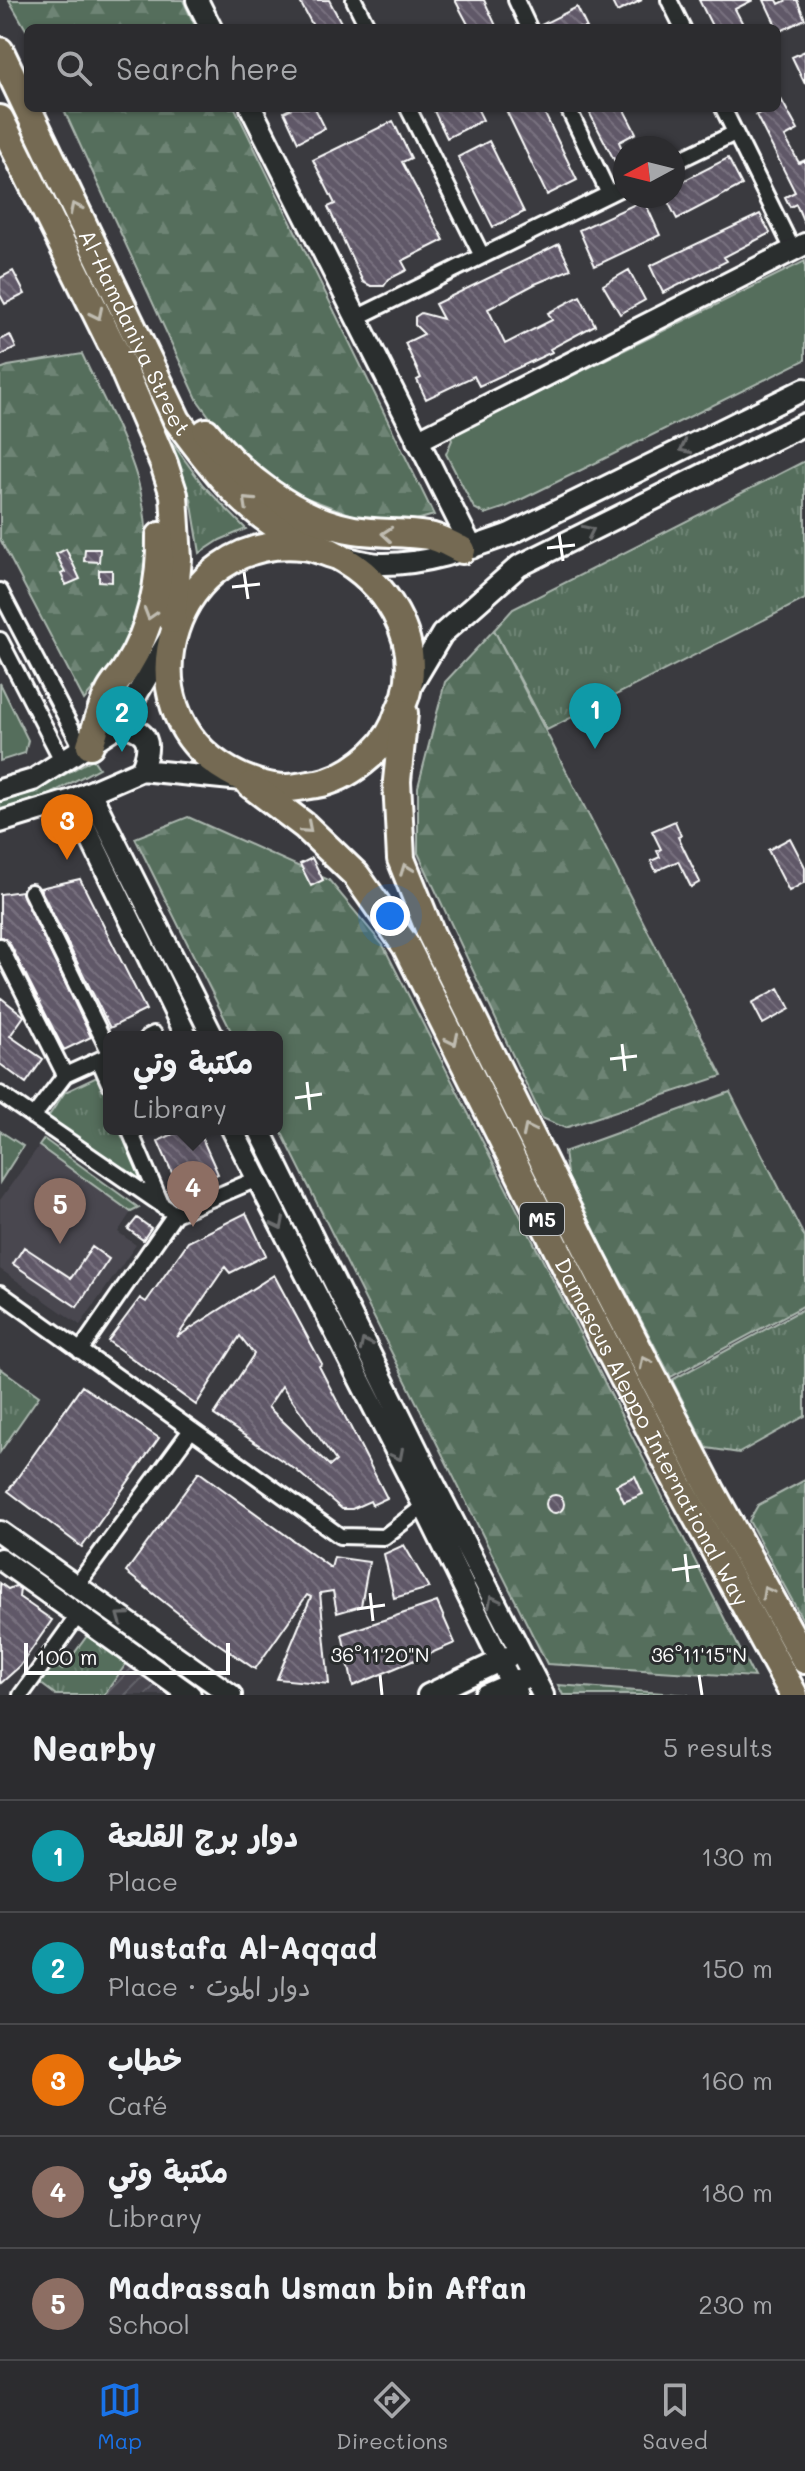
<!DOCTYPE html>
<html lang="en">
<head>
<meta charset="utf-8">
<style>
  :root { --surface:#2c2c2f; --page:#38383b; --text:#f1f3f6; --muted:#a6a7aa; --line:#48484b; --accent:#1a73e8 }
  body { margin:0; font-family:Mali,"Playpen Sans Arabic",sans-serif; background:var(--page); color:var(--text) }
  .compass { position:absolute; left:613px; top:136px; width:72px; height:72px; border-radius:50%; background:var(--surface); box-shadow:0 2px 6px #0004; rotate:263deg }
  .scale { position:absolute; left:24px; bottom:20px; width:206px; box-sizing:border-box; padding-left:8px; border:4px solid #fff; border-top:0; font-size:22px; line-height:28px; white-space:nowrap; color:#fff; -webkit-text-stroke:6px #2a2d2e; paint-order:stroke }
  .you { position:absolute; left:390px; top:916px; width:28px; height:28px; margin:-20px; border:6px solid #fff; border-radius:50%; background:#1a73e8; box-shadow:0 0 0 12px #1a73e833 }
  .badge { display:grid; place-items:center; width:52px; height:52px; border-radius:50%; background:var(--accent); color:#fff; font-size:26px; font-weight:700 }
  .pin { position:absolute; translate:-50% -66px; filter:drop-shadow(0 2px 4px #0008) }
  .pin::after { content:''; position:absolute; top:42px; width:28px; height:24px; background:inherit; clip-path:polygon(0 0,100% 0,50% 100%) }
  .popup { position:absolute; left:103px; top:1031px; width:180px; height:104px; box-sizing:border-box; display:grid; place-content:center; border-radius:12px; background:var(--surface); filter:drop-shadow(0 2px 6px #0005); font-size:26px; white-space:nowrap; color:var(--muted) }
  .popup b { font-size:30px; color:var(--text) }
  .popup::after { content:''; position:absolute; left:50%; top:100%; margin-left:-16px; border:16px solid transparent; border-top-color:var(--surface) }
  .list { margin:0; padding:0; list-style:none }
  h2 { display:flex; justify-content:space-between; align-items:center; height:104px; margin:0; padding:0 32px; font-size:34px }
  h2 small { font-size:26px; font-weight:400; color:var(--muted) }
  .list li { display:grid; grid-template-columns:52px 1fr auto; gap:24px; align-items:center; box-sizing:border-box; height:112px; padding:0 32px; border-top:2px solid var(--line) }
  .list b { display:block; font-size:30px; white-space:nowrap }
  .list p { margin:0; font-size:26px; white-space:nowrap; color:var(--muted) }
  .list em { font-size:26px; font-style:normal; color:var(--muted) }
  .icon { flex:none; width:44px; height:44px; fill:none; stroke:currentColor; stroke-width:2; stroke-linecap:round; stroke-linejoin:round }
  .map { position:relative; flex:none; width:805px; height:1695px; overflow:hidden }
  .search { position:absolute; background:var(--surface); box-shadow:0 2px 6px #0004; left:24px; right:24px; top:24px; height:88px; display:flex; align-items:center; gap:20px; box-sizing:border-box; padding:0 28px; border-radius:12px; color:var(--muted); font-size:30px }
  .sheet { height:664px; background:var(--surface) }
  nav { display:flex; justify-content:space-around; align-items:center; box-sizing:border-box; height:112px; border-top:2px solid var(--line); background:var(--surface); font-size:22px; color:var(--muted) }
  nav a { display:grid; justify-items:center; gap:4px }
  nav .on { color:var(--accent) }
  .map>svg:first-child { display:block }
  .built { fill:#49474f }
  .industrial { fill:url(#industrial-furrows) }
  .grass { fill:url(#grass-tufts); stroke:#aab6ae; stroke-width:2 }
  .forest { fill:url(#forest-firs); stroke:#aab6ae; stroke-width:2 }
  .green { fill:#556e5c; stroke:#aab6ae; stroke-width:2 }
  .building { fill:url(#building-back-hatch); stroke:#fff; stroke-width:2; fill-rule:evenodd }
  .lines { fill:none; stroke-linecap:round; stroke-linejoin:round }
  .street-casing { stroke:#fff; stroke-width:20 }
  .secondary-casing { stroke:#fff; stroke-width:26 }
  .highway-casing { stroke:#fff; stroke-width:32 }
  .street { stroke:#2a2d2e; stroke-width:14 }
  .secondary { stroke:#2a2d2e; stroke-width:20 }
  .highway { stroke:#746b52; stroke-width:26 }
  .oneway { stroke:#c0bcb1 }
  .oneway2 { stroke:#6a6c6d }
  .ticks { fill:none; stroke:#fff; stroke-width:3 }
  .labels { text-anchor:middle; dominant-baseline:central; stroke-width:6; stroke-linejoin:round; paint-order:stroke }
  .shield { fill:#2a2d2e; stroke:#bfc0c0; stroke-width:2 }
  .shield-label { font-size:20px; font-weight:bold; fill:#fff }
  .street-label { font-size:22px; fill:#fff; stroke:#2a2d2e }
  .ticks-label { font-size:20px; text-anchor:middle; fill:#fff; stroke:#2a2d2e; stroke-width:6; stroke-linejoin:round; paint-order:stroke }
</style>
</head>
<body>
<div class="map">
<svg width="805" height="1695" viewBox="0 0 805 1695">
  <defs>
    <pattern id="industrial-furrows" width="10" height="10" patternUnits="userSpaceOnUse" patternTransform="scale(2)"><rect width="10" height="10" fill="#49474f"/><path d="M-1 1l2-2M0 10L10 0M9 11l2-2" fill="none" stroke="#646369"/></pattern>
    <pattern id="grass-tufts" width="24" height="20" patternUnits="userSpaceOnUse" patternTransform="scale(2)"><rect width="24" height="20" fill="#556e5c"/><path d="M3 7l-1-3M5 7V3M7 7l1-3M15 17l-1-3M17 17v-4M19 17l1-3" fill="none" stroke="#6e8474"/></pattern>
    <pattern id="forest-firs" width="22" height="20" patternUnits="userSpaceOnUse" patternTransform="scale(2)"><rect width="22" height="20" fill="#556e5c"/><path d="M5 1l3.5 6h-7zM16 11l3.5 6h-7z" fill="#6e8474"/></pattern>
    <pattern id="building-back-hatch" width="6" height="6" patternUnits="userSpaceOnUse" patternTransform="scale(2)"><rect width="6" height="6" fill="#605868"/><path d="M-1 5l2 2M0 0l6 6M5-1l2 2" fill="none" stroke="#78717f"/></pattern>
  </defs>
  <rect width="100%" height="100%" fill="#3a3a3f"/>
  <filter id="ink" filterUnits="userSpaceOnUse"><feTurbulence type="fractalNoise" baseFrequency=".0125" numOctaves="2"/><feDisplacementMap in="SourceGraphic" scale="16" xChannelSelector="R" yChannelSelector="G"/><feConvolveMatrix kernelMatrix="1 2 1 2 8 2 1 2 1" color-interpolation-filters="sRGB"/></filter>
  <g filter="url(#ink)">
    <!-- built -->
    <path class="built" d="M39 1146 131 1212 118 1232 136 1245 80 1325 0 1269V1200Z"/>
    <!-- industrial -->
    <path class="industrial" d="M126 1664 168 1695H104Z"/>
    <!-- grass -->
    <path class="grass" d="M171 441 203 485 246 529 220 540 200 553 191 499Z
      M805 461V599L547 730 494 630 513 609Z
      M93 759 99 768 41 799 0 810V800L37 790Z
      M99 1076 109 1098V1129H124L153 1191 48 1117 65 1092Z
      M0 1131 23 1146 0 1182Z
      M44 1139 139 1208 131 1212 39 1146Z
      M805 1308V1416L739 1453 707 1448 672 1380Z
      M0 1368 39 1396 0 1452Z
      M87 1636 126 1664 104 1695H56L40 1683 53 1664 62 1670Z"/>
    <!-- forest -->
    <path class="forest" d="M9 0H183L196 28H28V33Z
      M63 108H235L434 515 402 524 366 520 299 495 252 463 225 438 198 401Z
      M82 354C100 393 125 437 137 478 155 540 148 613 111 667 103 679 93 689 84 700L0 539V369L8 366Z
      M494 630 722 1076 565 1128 542 1118 418 853V787L445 682Z
      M188 817 329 880 383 945 754 1677 547 1664 277 1123V1037H234L135 838Z
      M730 1092 805 1238V1305L671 1377 568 1181 564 1152Z
      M805 1480V1624L749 1521 758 1505Z
      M558 1685 689 1695H563Z"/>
    <!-- green -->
    <path class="green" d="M805 261V360L506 507 485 514 474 508 446 454 452 440 450 436Z
      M0 683 28 740 25 753 0 761Z"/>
    <!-- building -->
    <path class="building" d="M299 0H329L344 28H314Z
      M455 0H484L497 28H470Z
      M611 0H642L617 12Z
      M699 0H753L735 9 745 28H713Z
      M764 0H777L779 4 787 0H797L805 19 779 32Z
      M577 7 587 28H539V26Z
      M805 51V84L792 57Z
      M777 92 798 130 785 137 799 163 805 160V225L796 204 790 207 785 197 795 192 756 115 769 108H777Z
      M292 108H315L325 128 298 142 284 112Z
      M441 108H477L483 120 447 138 434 111Z
      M505 108H542L577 180 547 195Z
      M587 108H623L636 133 619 142 625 156V176L623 177Z
      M393 121 411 158 402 162 444 240 402 261 407 270 389 279 384 286H371L363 282 328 207 335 204 313 160Z
      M489 141 524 212 493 227 458 157Z
      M728 158 742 185 677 219 665 196H673V186Z
      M644 200 660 235 595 266 579 230Z
      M760 214 770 233 724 257 727 261 663 293 650 266Z
      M559 244 571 269 535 284 488 309 505 344 552 320 548 313 580 296 595 325 550 349 552 352 479 386 474 376 426 399 417 380 421 378 405 343 424 334 415 325V317L421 313 443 319 435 304Z
      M629 270 645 300 620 314 603 285Z
      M13 271 25 294 5 304 0 295V278Z
      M10 335 16 348 0 356V340Z
      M66 549 80 579 66 585 61 574 65 572 56 554Z
      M85 549H100L99 562 84 561Z
      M99 570H112V582L99 581Z
      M675 821 681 836 678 837 700 882 691 887 678 861 656 871 651 861 660 857 657 851 661 849 652 831Z
      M790 838 805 867V882L789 891 768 850Z
      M312 858 323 880 311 886 300 864Z
      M80 879 146 1010 110 1028 40 888Z
      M21 891 91 1037 64 1050 9 942 0 936V894Z
      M779 988 790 1009 763 1024 752 1003Z
      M0 997 24 1016 10 1036 43 1059 26 1083 0 1064Z
      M184 1129H198L218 1174 180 1191 158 1141Z
      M246 1213 266 1255 230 1273 225 1267 177 1337 274 1275 322 1364 319 1366 387 1498 372 1505 370 1501 352 1509H342L296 1470 214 1415 254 1354 240 1336 196 1405 108 1341 140 1298 146 1302 188 1242ZM282 1386 336 1461 330 1466 268 1407Z
      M137 1218 151 1228 143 1240 128 1229Z
      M24 1247 71 1278 92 1247 109 1259 77 1307 13 1264Z
      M82 1386 159 1438 82 1547 8 1491Z
      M199 1472 331 1568 334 1557 369 1562 361 1606 337 1613 333 1591 320 1593 329 1684 277 1679 311 1597 307 1595 255 1669 207 1636 126 1572Z
      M635 1476 643 1494 624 1502 616 1485Z
      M546 1504a9 9 0 1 1 18 0a9 9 0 1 1-18 0Z
      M404 1545 429 1588 394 1598 384 1554Z
      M0 1583 8 1589 15 1586 20 1589 19 1597 52 1620 20 1666 0 1684Z
      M437 1602 455 1643 353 1686 342 1634Z"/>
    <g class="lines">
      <defs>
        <path id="street" d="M354 0 368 28
          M516 0 529 28
          M669 0 683 28
          M408 108 482 256
          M568 108 609 194
          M723 108 793 250
          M673 163 735 133
          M356 318 625 186
          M0 591 83 750
          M0 640 63 762
          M31 892 109 1051
          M0 946 65 1075
          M148 1037 154 1034
          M99 1060 109 1083
          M0 1094 175 1214
          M33 1117 65 1075 109 1055
          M129 1129 162 1206
          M0 1293 340 1536 384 1537 424 1506
          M80 1351 175 1214 257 1179
          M77 1585 191 1430
          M21 1695 79 1614"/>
        <path id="secondary" d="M197 0 211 28
          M251 108 472 548
          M417 441 805 244
          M344 557C356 560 369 564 381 564 425 565 468 549 510 534L805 389
          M408 691 442 634 519 566 805 424
          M119 725C149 730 153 743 141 770
          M0 790 33 780 119 725 169 639
          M90 792 213 1037
          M72 800 187 1037
          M0 822 72 800 141 770 242 780
          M232 1129 424 1506 517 1695
          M259 1129 433 1482 543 1695
          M0 1532 231 1695
          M0 1559 190 1695
          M428 1695 508 1657
          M485 1695 522 1679"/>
        <g id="highway">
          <path id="s1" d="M0 51 177 420C204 456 233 496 271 522 290 536 315 543 336 555 385 581 422 637 406 695 403 704 398 713 395 723 383 751 347 779 317 784 307 785 297 788 287 788 268 788 246 781 229 771 116 707 174 532 303 546 315 547 327 553 338 556"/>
          <path d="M0 119 118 357 164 464 174 495 178 559 172 620"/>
          <path d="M206 432C241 476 296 520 354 530 378 534 404 532 428 536 439 537 451 545 462 550"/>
          <path d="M404 713 397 781 401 859 431 934 593 1261 712 1492 805 1660"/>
          <path d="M90 745C96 728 100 709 109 693 113 684 122 676 127 667 151 629 161 582 160 536"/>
          <path id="s2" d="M251 785 305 826 356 875 406 946 567 1269 679 1485 794 1695"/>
        </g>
      </defs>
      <!-- street casing -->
      <use href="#street" class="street-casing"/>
      <!-- secondary casing -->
      <use href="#secondary" class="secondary-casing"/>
      <!-- highway casing -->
      <use href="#highway" class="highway-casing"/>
      <!-- street -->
      <use href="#street" class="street"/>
      <!-- secondary -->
      <use href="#secondary" class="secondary"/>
      <!-- highway -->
      <use href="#highway" class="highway"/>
    </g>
    <!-- one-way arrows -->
    <defs><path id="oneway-chevron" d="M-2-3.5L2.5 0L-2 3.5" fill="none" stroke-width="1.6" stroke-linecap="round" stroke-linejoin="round" transform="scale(2)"/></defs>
    <g class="oneway">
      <use href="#oneway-chevron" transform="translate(75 208) rotate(-116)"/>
      <use href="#oneway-chevron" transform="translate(97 314) rotate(64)"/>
      <use href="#oneway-chevron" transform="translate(248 502) rotate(-137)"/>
      <use href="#oneway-chevron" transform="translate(387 534) rotate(-175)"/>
      <use href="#oneway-chevron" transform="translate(150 614) rotate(107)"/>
      <use href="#oneway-chevron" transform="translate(307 828) rotate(41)"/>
      <use href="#oneway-chevron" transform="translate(406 869) rotate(-110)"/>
      <use href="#oneway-chevron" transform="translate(453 1040) rotate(64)"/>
      <use href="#oneway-chevron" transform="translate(528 1130) rotate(-116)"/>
      <use href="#oneway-chevron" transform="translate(645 1362) rotate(-117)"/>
      <use href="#oneway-chevron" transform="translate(767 1592) rotate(-119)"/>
    </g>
    <g class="oneway2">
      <use href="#oneway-chevron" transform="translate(685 448) rotate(154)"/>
      <use href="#oneway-chevron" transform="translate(589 531) rotate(-26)"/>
      <use href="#oneway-chevron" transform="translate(279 1224) rotate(63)"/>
      <use href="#oneway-chevron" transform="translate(365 1344) rotate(-116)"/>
      <use href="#oneway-chevron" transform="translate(398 1455) rotate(63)"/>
      <use href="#oneway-chevron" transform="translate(493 1601) rotate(-117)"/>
      <use href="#oneway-chevron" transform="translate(122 1617) rotate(-144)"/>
    </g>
  </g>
  <!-- ticks -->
  <path class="ticks" d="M559 533 563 561M547 548 575 545M244 572 248 599M232 587 260 584M622 1044 625 1071M610 1059 637 1056M307 1082 310 1110M295 1098 322 1094M685 1554 688 1582M672 1570 700 1566M370 1593 373 1621M357 1609 385 1605M380 1675 382 1695M699 1675 702 1695"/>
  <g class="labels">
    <!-- shield labels -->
    <rect class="shield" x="520" y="1203" width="44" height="32" rx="6"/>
    <g class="shield-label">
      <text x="542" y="1219">M5</text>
    </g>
    <!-- street labels -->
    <g class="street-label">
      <text stroke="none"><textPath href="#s1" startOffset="312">Al-Hamdaniya Street</textPath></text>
      <text stroke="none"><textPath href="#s2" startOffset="770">Damascus Aleppo International Way</textPath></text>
    </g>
  </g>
  <g class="ticks-label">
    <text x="380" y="1662">36°11'20"N</text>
    <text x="699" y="1662">36°11'15"N</text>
  </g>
</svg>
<svg class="compass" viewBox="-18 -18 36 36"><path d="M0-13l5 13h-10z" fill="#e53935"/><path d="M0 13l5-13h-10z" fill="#a6a7aa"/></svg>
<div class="scale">100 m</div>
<div class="you"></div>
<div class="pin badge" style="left:595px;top:749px;background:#0f9aa8">1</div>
<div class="pin badge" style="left:122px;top:752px;background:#0f9aa8">2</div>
<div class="pin badge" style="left:67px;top:860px;background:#e8710a">3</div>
<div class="pin badge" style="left:193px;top:1227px;background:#8d6e63">4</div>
<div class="popup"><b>مكتبة وتي</b>Library</div>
<div class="pin badge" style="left:60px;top:1244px;background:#8d6e63">5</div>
<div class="search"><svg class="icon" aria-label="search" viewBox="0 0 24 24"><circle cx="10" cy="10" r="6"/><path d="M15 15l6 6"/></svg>Search here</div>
</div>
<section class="sheet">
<h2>Nearby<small>5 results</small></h2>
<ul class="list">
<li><span class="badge" style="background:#0f9aa8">1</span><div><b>دوار برج القلعة</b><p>Place</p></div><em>130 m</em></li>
<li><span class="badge" style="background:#0f9aa8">2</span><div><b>Mustafa Al-Aqqad</b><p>Place · دوار الموت</p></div><em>150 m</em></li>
<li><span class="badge" style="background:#e8710a">3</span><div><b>خطاب</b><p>Café</p></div><em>160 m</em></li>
<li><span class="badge" style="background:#8d6e63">4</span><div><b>مكتبة وتي</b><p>Library</p></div><em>180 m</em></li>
<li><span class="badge" style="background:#8d6e63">5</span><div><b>Madrassah Usman bin Affan</b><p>School</p></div><em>230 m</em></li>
</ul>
</section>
<nav>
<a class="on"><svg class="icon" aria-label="map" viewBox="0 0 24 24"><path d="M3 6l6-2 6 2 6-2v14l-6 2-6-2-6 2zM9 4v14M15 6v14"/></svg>Map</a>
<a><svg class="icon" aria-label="directions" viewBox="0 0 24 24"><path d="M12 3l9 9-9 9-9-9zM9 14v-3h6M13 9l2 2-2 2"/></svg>Directions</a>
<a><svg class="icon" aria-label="saved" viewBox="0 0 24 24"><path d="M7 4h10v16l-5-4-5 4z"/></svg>Saved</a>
</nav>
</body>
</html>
